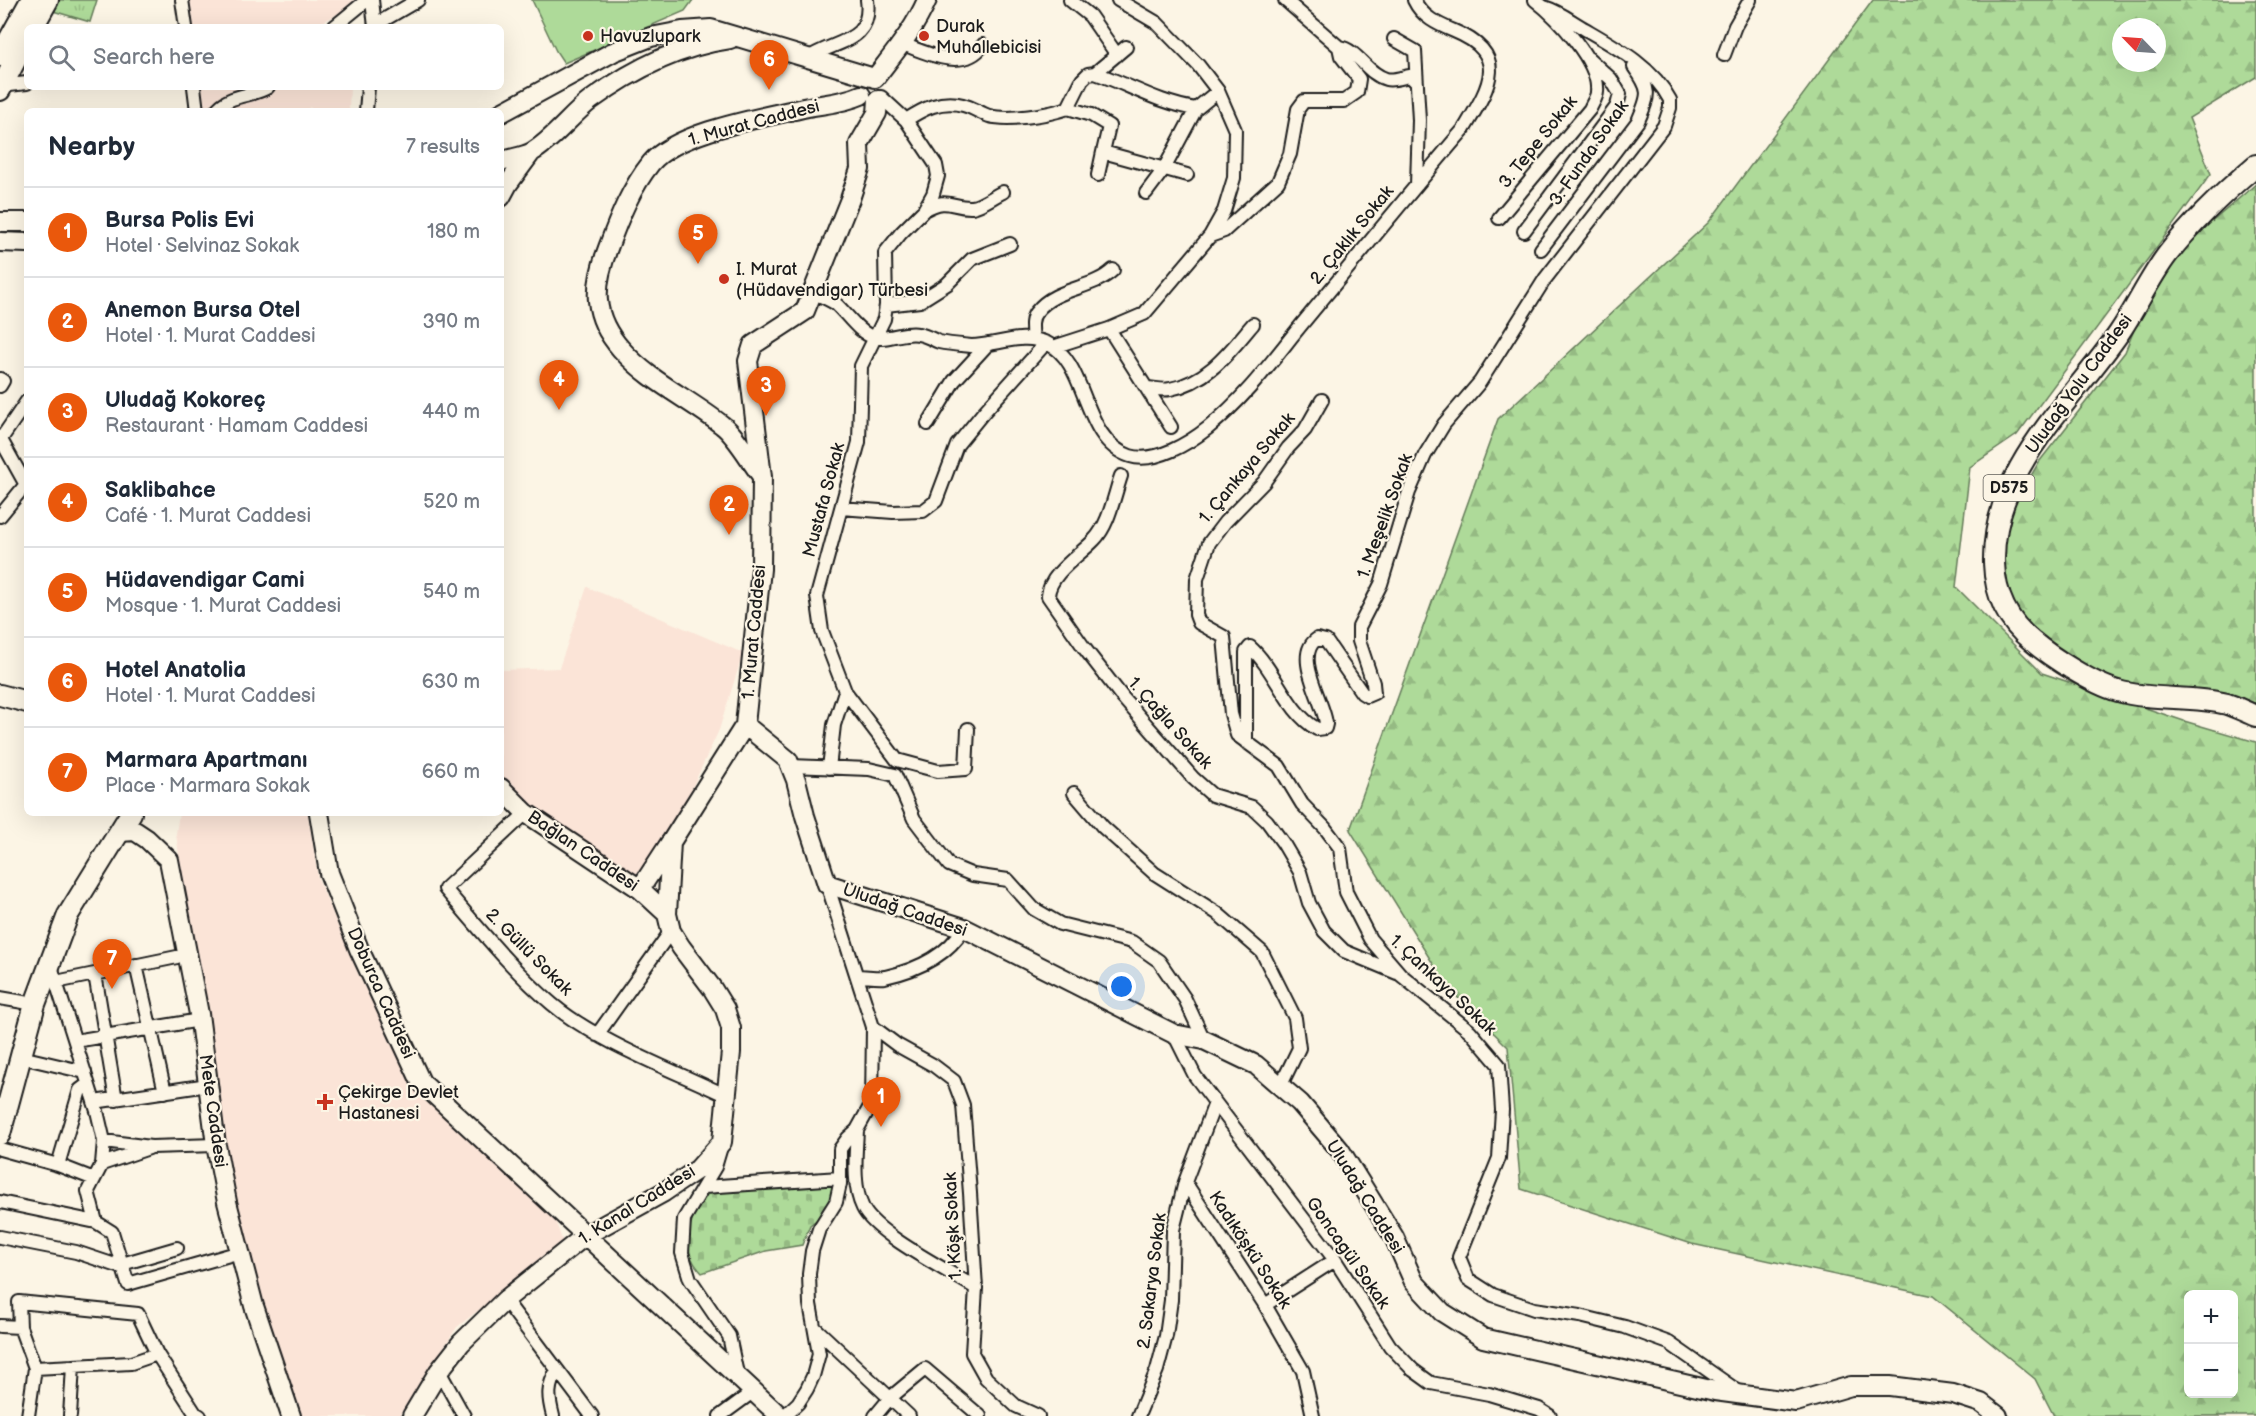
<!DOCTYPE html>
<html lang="en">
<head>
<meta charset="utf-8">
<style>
  :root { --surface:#fff; --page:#f2f2f3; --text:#1f2937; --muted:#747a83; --line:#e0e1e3; --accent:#ea580c }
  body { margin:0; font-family:"Balsamiq Sans",sans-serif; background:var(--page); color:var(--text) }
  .controls { position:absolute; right:18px; bottom:18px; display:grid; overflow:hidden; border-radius:9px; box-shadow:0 6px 24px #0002 }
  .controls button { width:54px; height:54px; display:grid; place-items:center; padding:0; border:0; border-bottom:2px solid var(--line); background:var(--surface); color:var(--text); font:30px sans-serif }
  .compass { position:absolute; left:2112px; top:18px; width:54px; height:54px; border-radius:50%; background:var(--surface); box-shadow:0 6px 24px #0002; rotate:295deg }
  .you { position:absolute; left:1122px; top:987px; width:21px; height:21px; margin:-15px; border:4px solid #fff; border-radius:50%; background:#1a73e8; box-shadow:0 0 0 9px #1a73e833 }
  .badge { display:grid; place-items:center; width:39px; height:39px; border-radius:50%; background:var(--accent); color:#fff; font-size:20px; font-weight:700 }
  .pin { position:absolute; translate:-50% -50px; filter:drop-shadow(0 2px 3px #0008) }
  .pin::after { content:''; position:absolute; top:32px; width:21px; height:18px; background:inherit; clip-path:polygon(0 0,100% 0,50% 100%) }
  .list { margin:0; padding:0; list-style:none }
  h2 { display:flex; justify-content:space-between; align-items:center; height:78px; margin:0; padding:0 24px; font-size:26px }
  h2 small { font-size:20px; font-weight:400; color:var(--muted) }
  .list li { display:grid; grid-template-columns:39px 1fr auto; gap:18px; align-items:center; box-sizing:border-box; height:90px; padding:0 24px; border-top:2px solid var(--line) }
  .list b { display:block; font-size:22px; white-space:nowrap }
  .list p { margin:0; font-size:20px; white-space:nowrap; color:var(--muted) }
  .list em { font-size:20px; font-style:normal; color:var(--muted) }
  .icon { flex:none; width:33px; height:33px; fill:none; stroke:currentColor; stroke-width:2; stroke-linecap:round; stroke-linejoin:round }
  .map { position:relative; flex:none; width:2256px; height:1416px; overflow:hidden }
  .search { position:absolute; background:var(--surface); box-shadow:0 6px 24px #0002; left:24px; top:24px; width:480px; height:66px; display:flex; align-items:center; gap:15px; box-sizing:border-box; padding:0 21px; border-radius:9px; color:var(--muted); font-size:22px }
  .panel { position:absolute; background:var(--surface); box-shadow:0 6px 24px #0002; left:24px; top:108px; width:480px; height:708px; border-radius:9px }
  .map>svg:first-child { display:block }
  .built { fill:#fbe4d7 }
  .forest { fill:url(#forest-firs); stroke:#657b5a; stroke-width:1.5; fill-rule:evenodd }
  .cemetery { fill:url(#cemetery-stones); stroke:#657b5a; stroke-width:1.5 }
  .park { fill:url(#park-tufts); stroke:#657b5a; stroke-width:1.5 }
  .pitch { fill:#aeda99; stroke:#657b5a; stroke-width:1.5 }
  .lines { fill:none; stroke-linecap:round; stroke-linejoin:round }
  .street-casing { stroke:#1c1c1c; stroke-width:16 }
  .secondary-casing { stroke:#1c1c1c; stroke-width:22 }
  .primary-casing { stroke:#1c1c1c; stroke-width:24 }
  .street { stroke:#fcf5e5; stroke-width:12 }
  .secondary { stroke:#fcf5e5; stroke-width:18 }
  .primary { stroke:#fcf5e5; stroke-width:20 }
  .poi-dot { fill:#c8321e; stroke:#fcf5e5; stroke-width:2 }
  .labels { text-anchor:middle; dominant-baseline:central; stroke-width:4.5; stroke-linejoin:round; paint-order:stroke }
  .shield { fill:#fcf5e5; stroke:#5f5d58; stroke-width:1.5 }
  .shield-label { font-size:16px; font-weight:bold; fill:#1c1c1c }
  .poi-label { font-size:18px; fill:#1c1c1c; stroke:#fcf5e5; text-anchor:start }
  .street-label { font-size:18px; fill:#1c1c1c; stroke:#fcf5e5 }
</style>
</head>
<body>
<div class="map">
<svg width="2256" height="1416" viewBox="0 0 2256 1416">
  <defs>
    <pattern id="forest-firs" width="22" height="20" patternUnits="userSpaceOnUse" patternTransform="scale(1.5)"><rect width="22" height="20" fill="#aeda99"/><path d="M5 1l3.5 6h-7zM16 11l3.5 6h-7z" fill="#95ba83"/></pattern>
    <pattern id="cemetery-stones" width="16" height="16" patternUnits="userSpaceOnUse" patternTransform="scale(1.5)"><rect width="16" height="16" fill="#aeda99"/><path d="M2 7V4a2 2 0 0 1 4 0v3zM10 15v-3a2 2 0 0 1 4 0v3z" fill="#95ba83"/></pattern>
    <pattern id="park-tufts" width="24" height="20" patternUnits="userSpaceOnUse" patternTransform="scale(1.5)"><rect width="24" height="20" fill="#aeda99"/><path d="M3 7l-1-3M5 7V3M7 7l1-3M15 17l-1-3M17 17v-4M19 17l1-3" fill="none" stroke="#95ba83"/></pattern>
  </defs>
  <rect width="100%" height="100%" fill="#fcf5e5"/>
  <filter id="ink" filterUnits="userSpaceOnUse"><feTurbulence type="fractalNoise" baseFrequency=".0167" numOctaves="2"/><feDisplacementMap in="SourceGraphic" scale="12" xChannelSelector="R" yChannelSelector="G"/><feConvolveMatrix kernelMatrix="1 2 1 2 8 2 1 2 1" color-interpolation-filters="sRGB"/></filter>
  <g filter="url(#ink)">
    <!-- built -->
    <path class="built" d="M182 0H365L313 27H186Z
      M194 87H350L349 111H312L310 107 305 111H197Z
      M587 587 743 653 719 730 676 822 638 881 531 806 501 777V670L559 668Z
      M179 813H308L318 878 360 978 413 1084 553 1214 562 1240 543 1260 457 1327 399 1416H299L245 1256 185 895 176 834Z"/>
    <!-- forest -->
    <path class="forest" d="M1873 0H2256V77L2189 118 2211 174 2017 435 1970 467 1956 587 2042 673 2184 721 2256 742V1416H2054L2035 1379 1933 1296 1692 1244 1521 1189 1508 1047 1448 988 1350 830 1498 419 1709 222ZM2121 27H2157V63H2121ZM2188 1294H2234V1394H2188Z
      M2256 184V710L2122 684 2072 662 2024 625 2004 589 2000 545 2014 505 2039 462 2125 352 2145 303 2163 276 2194 237Z"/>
    <!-- cemetery -->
    <path class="cemetery" d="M835 1182 831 1199 823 1215 810 1225 802 1245 766 1251 702 1273C677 1248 691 1219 703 1192Z"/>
    <!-- park -->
    <path class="park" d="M48 0H97L90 22 43 8Z"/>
    <!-- pitch -->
    <path class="pitch" d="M532 0H693L685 11 564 63 556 51Z"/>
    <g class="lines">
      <defs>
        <path id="street" d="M182 0 186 27
          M372 0 375 27
          M1070 0 1090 16 1117 55
          M1118 0 1157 23 1198 65 1218 91 1235 130 1234 178 1224 211 1210 236
          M1285 0 1339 47
          M375 25 418 0
          M334 27 367 0
          M1394 39 1415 51 1419 120 1417 185
          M903 44C926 53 964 72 983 45
          M1724 55 1735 26 1750 0
          M807 59C833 40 873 44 867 0
          M1095 73C1130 85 1158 103 1196 109L1218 91
          M0 86 27 83
          M194 87 197 111
          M1068 108 1091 115 1109 126 1103 152 1187 175
          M216 111C227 94 253 97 268 87
          M366 111 368 87
          M906 120C923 109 941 99 963 105 972 107 980 113 989 116 1009 121 1048 115 1068 108L1082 80 1088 74 1095 73 1126 47
          M1098 175 1103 152
          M1146 193 1164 169 1196 109
          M924 210C949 196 950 208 972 207 981 206 994 196 1003 192
          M1499 218 1590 109C1592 104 1597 97 1597 92 1600 62 1557 17 1535 0
          M1524 231 1617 106 1620 94 1611 79 1588 58
          M1541 249 1638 121C1650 94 1651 90 1634 67
          M812 292C820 296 829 299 836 304 847 314 859 333 873 337 887 341 904 331 918 334 925 335 932 339 939 342 949 344 961 345 971 346 996 346 1022 332 1047 343 1089 362 1081 440 1130 456 1155 464 1189 443 1208 428 1247 396 1271 362 1302 324 1356 259 1409 193 1464 129 1488 89 1512 55 1454 31 1437 24 1422 17 1414 0
          M886 305 920 301 947 284 972 259 1010 244
          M1109 329 1171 427
          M1033 339C1032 329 1030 318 1037 311 1056 287 1092 290 1113 270
          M1053 347 1109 329 1144 314 1210 236 1224 231 1278 182 1290 154 1298 109 1304 101H1344L1357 92 1359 79 1341 56 1339 47C1358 50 1367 74 1386 79 1393 81 1403 77 1410 76L1417 83
          M0 379 3 381 0 386
          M1147 388C1154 388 1163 391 1170 389 1208 382 1230 351 1253 324
          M1322 400 1305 430 1288 448 1264 482 1225 522 1209 543 1197 579 1196 615 1199 623 1224 637 1231 714 1237 735 1279 766 1302 804 1325 828 1340 848 1346 892 1370 939 1401 975 1470 1031 1499 1065 1502 1110 1499 1158 1459 1257 1468 1279 1493 1295 1534 1309 1580 1316 1625 1327 1669 1343 1739 1392
          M928 424 954 381 988 344
          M0 438 25 483
          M1 439 27 401
          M1121 476C1114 496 1109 525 1094 540 1080 555 1049 574 1048 596L1085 649 1123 698 1193 778 1212 795 1252 807 1267 821 1283 843 1300 872 1309 903 1324 931 1344 951 1397 973
          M841 508 893 512 923 511 936 501 957 445 983 413 1046 343
          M0 516 27 483
          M845 691 897 760 938 771 966 769 968 729
          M1246 742V652L1250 647C1276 670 1286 711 1317 729L1325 728 1326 724C1325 703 1292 656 1317 639L1326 641 1362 693 1367 696 1374 693 1373 683 1359 641V627L1381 584 1409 492 1425 455 1444 424 1480 382 1545 279 1664 126 1670 108V100C1653 67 1616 47 1585 29 1571 21 1560 12 1544 7
          M791 766 869 769 895 775 914 819 949 865 973 875 1008 880 1034 909 1060 924 1132 942 1159 961 1185 999 1204 1040
          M829 768 834 725 845 691 822 631 817 596 859 442 861 366 884 319 886 305 885 253 901 233 924 210 933 194 938 176 936 165 906 120 881 97
          M1074 793 1103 827 1154 873 1217 913 1262 952 1295 1018 1299 1048 1281 1085
          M526 813 445 889C479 928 512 970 552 1004 597 1042 673 1070 727 1096
          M50 963 97 1111 104 1141 102 1164 88 1191 96 1222 112 1232 128 1284 240 1252
          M136 965 165 1092
          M95 974 116 1100
          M857 976C866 976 877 978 885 977 917 970 947 956 964 928
          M56 982 177 957
          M0 998 35 1004
          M873 1027 897 1045 933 1065 954 1081 963 1105 970 1193 976 1288 972 1353 986 1378 1016 1406 1038 1416
          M1174 1034 1195 1076 1335 1260 1390 1346 1413 1370 1431 1383 1489 1394 1539 1409 1550 1416
          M597 1035 671 931
          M75 1041 194 1021
          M21 1057 85 1072
          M94 1102 208 1085
          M1215 1103 1185 1182 1265 1305 1303 1371 1313 1416
          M857 1130C856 1153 852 1186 863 1208 875 1234 949 1271 976 1288
          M104 1141 151 1147 216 1145
          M721 1147 715 1167 684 1219 682 1253 690 1279 729 1336 737 1374
          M0 1149 58 1165 94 1179
          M102 1164 149 1148
          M58 1165 80 1090 88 1084
          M704 1187 840 1178
          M0 1202 96 1222
          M0 1237 76 1252 124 1268
          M122 1264 177 1248
          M505 1300 592 1416
          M1265 1305 1335 1260
          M0 1326 20 1327
          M814 1327 909 1416
          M35 1368 131 1363 157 1354
          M439 1371 464 1416
          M28 1416 35 1368 20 1327 19 1302 138 1314 157 1354 195 1413 200 1416
          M70 1416 73 1366
          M553 1416C548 1397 547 1387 557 1370
          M720 1416 754 1391
          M784 1416 798 1403 807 1389 813 1376 819 1354 810 1304 809 1274 812 1251 819 1229 836 1202 840 1184V1149L848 1138 857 1130 872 1103 873 1027 827 884
          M875 1416 890 1398 925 1369 980 1416
          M1138 1416 1157 1370 1166 1336 1171 1300 1173 1230 1185 1182"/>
        <path id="secondary" d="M875 78C895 52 914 30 927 0
          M501 113 613 52 651 37 682 31 711 29 871 77
          M501 162C510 158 523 157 532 152 553 140 571 115 591 100 632 70 680 46 730 39
          M501 197 508 184 531 153
          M0 222H27
          M0 242 27 243
          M761 475C750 461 736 435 722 425 688 398 650 382 621 349 592 316 593 287 608 248 619 218 631 188 651 163 677 132 760 118 799 109 820 104 841 104 861 95
          M745 725 788 760 796 780 805 816 827 884 964 928 1174 1034 1204 1040 1256 1065 1300 1103 1340 1150 1394 1237 1414 1282 1442 1312 1483 1338 1715 1391 1796 1402 1851 1386H1890L1953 1394 1981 1403 1998 1416
          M501 788 526 813 640 889 667 914
          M319 813 329 873 359 949 421 1082 780 1416
          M120 832 135 831 147 839 169 860 199 1014 216 1145 227 1202 254 1306 291 1416
          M640 889 670 843
          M412 1416 439 1371 461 1343 505 1300 586 1235 664 1192 698 1169 722 1142 731 1052V1028L725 1009 712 988 681 947 671 931 667 914 671 842 745 725 761 569 762 477 748 361 753 345 805 311 850 199 860 169 859 144 877 113 878 100"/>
        <path id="primary" d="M33 27 48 0
          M0 56 31 0
          M0 90 27 38
          M2256 165C2223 193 2193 221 2167 255 2149 279 2136 308 2119 333 2070 404 1992 469 1994 563 1995 594 2007 621 2032 641 2052 658 2093 684 2118 691 2153 701 2192 695 2227 704 2236 707 2246 712 2256 716
          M0 695 27 702
          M0 1134 35 1004 68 915 131 813"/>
      </defs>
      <!-- street casing -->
      <use href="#street" class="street-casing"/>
      <!-- secondary casing -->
      <use href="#secondary" class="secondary-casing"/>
      <!-- primary casing -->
      <use href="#primary" class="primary-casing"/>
      <!-- street -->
      <use href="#street" class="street"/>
      <!-- secondary -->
      <use href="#secondary" class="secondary"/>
      <!-- primary -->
      <use href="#primary" class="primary"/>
    </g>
  </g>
  <!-- markers -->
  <g class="poi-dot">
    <circle cx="588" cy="36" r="6"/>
    <circle cx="924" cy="36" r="6"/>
    <circle cx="724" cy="279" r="6"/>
    <path d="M322 1093h6v6h6v6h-6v6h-6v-6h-6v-6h6z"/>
  </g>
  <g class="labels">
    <!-- shield labels -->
    <rect class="shield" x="1983.5" y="475" width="51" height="26" rx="4.5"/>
    <g class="shield-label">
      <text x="2009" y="488">D575</text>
    </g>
    <!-- poi labels -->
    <g class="poi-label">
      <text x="936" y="26">Durak<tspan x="936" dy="21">Muhallebicisi</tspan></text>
      <text x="600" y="36">Havuzlupark</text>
      <text x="736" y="269">I. Murat<tspan x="736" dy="21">(Hüdavendigar) Türbesi</tspan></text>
      <text x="338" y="1092">Çekirge Devlet<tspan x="338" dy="21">Hastanesi</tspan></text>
    </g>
    <!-- street labels -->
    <g class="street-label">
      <text transform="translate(754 123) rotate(-15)">1. Murat Caddesi</text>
      <text transform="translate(1538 142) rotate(-51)">3. Tepe Sokak</text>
      <text transform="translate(1589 153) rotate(-55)">3. Funda Sokak</text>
      <text transform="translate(1352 235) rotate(-51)">2. Çaklık Sokak</text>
      <text transform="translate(2079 384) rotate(-54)">Uludağ Yolu Caddesi</text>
      <text transform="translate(1247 468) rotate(-50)">1. Çankaya Sokak</text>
      <text transform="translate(824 500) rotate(-75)">Mustafa Sokak</text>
      <text transform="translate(1385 516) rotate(-70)">1. Meşelik Sokak</text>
      <text transform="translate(754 632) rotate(-85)">1. Murat Caddesi</text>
      <text transform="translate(1170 723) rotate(48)">1. Çağla Sokak</text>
      <text transform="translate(583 851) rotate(34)">Bağlan Caddesi</text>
      <text transform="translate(905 910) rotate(19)">Uludağ Caddesi</text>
      <text transform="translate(529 952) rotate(45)">2. Güllü Sokak</text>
      <text transform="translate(1443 985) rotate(43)">1. Çankaya Sokak</text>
      <text transform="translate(381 993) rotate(66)">Doburca Caddesi</text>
      <text transform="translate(213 1111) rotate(82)">Mete Caddesi</text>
      <text transform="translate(1365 1197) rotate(58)">Uludağ Caddesi</text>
      <text transform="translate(637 1205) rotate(-32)">1. Kanal Caddesi</text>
      <text transform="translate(953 1226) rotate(-93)">1. Köşk Sokak</text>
      <text transform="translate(1250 1250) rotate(57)">Kadıköşkü Sokak</text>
      <text transform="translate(1348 1253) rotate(55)">Goncagül Sokak</text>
      <text transform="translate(1152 1281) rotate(-83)">2. Sakarya Sokak</text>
    </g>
  </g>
</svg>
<div class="controls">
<button>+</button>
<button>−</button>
</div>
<svg class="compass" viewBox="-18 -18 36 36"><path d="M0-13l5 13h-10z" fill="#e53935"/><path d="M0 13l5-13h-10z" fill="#747a83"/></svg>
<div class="you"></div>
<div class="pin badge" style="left:881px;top:1127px">1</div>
<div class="pin badge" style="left:729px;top:535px">2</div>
<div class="pin badge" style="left:766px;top:416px">3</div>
<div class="pin badge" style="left:559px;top:410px">4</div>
<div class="pin badge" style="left:698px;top:264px">5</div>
<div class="pin badge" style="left:769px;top:90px">6</div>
<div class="pin badge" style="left:112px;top:989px">7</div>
<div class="search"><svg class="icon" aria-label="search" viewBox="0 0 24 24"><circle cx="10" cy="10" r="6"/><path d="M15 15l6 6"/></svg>Search here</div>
<section class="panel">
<h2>Nearby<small>7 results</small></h2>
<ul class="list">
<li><span class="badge">1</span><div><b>Bursa Polis Evi</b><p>Hotel · Selvinaz Sokak</p></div><em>180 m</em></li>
<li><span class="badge">2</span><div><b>Anemon Bursa Otel</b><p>Hotel · 1. Murat Caddesi</p></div><em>390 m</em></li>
<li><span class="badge">3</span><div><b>Uludağ Kokoreç</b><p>Restaurant · Hamam Caddesi</p></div><em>440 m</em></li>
<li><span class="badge">4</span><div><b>Saklibahce</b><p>Café · 1. Murat Caddesi</p></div><em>520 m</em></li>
<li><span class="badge">5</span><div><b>Hüdavendigar Cami</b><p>Mosque · 1. Murat Caddesi</p></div><em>540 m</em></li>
<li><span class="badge">6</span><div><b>Hotel Anatolia</b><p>Hotel · 1. Murat Caddesi</p></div><em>630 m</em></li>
<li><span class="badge">7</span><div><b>Marmara Apartmanı</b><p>Place · Marmara Sokak</p></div><em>660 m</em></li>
</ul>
</section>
</div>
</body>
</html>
